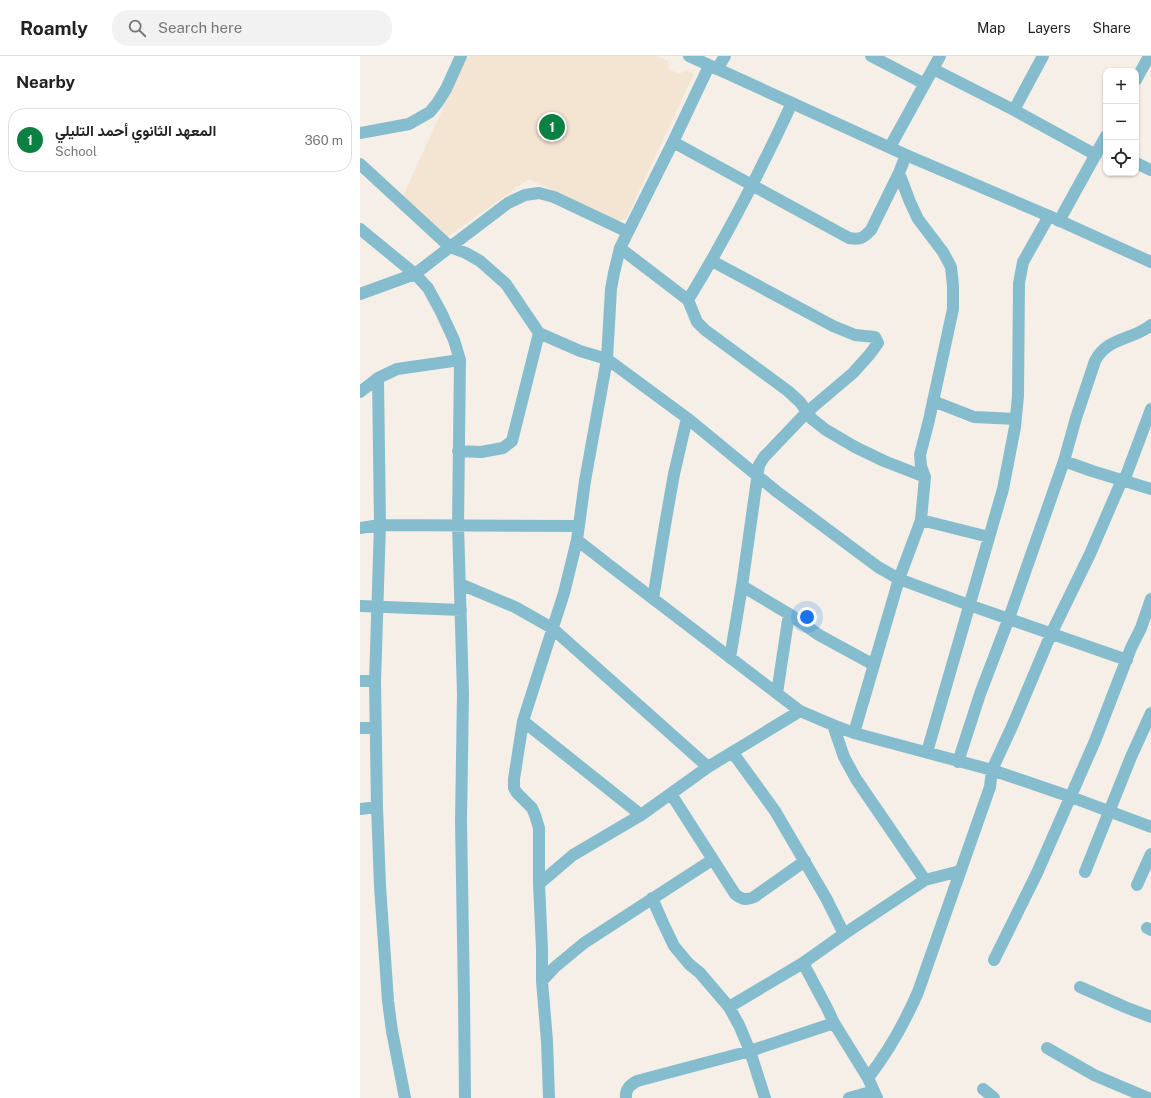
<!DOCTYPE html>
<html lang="en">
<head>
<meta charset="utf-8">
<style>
  :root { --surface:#fff; --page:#f2f2f2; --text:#222; --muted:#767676; --line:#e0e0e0; --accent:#0b8043 }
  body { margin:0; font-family:"Public Sans",Vazirmatn,sans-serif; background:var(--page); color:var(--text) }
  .controls { position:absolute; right:12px; top:12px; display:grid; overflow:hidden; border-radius:8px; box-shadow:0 1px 3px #0004 }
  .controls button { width:36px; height:36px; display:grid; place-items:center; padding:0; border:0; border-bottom:1px solid var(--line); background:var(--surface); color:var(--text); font:20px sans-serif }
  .you { position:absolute; left:447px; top:561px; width:14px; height:14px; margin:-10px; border:3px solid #fff; border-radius:50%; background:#1a73e8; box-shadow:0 0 0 6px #1a73e833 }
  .badge { display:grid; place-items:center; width:26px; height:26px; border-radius:50%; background:var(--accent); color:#fff; font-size:13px; font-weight:700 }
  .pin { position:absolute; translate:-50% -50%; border:2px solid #fff; box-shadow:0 1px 4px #0006 }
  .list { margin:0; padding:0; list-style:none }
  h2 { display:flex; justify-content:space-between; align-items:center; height:52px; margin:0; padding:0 16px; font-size:17px }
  h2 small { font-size:13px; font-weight:400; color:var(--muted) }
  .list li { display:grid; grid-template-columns:26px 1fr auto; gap:12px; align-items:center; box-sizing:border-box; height:64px; margin:0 8px 8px; padding:0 8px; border:1px solid var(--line); border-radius:16px }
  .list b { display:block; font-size:15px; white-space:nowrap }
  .list p { margin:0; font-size:13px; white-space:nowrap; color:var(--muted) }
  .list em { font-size:13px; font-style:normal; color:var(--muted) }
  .icon { flex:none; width:22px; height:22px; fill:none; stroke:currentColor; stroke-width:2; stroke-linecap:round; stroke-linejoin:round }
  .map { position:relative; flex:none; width:791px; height:1042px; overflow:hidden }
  header { display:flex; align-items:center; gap:24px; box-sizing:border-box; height:56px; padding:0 20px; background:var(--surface); border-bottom:1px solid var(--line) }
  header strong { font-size:19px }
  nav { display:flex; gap:22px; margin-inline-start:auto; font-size:14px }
  .search { width:280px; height:36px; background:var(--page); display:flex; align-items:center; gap:10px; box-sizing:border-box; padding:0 14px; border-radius:16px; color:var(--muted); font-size:15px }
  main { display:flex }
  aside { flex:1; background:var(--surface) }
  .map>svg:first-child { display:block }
  .education { fill:#f4e4d2 }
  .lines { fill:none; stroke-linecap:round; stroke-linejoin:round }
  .minor { stroke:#85bdcf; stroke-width:12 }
  .tertiary { stroke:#85bdcf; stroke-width:12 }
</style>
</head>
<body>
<header>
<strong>Roamly</strong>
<div class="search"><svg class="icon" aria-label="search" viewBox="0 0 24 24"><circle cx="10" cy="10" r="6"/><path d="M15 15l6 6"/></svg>Search here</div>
<nav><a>Map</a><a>Layers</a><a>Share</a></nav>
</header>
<main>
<aside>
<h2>Nearby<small></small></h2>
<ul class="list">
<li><span class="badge">1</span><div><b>المعهد الثانوي أحمد التليلي</b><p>School</p></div><em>360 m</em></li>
</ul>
</aside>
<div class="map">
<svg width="791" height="1042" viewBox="0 0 791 1042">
  <rect width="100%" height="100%" fill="#f6efe7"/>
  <!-- education -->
  <path class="education" d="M107 0H297L308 5 309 13 319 18 326 14 334 18 266 163 257 165 169 123 87 181 42 142Z"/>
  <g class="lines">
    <!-- minor -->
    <path class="minor" d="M511 0 565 28
      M357 13 365 0
      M573 13 654 54 736 99
      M776 24 788 2
      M654 54 683 0
      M0 77 49 68 70 56 78 46 86 33 101 0
      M313 86 489 182C501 184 503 182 511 174L539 117 546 99
      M530 91 580 0
      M776 107 791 114
      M0 108 90 191 55 218 0 173
      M699 165 746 80
      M90 191 106 197 120 205 146 228 179 277 220 295 247 303 327 362 416 435 518 511 539 523 609 549 767 604
      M90 191 148 147 165 139 179 137 194 141 268 176
      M260 192 328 244 337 266 345 274 428 335 440 346 452 363 466 374 495 391 524 405 565 421
      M352 205 473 270 495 279 515 281 518 287 510 298 493 317 447 356 404 401 399 409 382 530 370 602
      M0 238 55 218 68 232 81 256 94 284 100 304 98 469 103 638 101 766 104 942 105 1042
      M328 244C367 180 401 114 432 47
      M18 322 20 469 15 625 17 751 20 830 28 945 32 975 45 1042
      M0 336 18 322 37 313 100 304
      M573 345 614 361 656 363
      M98 395 121 396 143 392 152 385 179 277
      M704 405 732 415 791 433
      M764 425 791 353
      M561 464 629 481
      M0 472 20 469 219 470
      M217 484 249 509 440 655 473 669 494 677 632 714 711 741 791 771
      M100 528 155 551 192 572 348 711
      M382 530 429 558 459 579 514 609
      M293 543 305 469 314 418 327 362
      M0 550 101 554
      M0 625H15
      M417 637 429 558
      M163 665 281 759
      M473 669 484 701 496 723 565 824 600 815
      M0 672H15
      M494 677 539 523 561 464 565 421 561 410 560 399 569 364 593 253V230L591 211 583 196 558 163 550 146 539 117
      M567 696 643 433 655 371 658 340 659 227 663 206 689 160
      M373 697 415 755 466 842 484 878 443 907 467 952 474 967 508 1022
      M598 706 620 638 649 562 704 405 716 362 735 305C747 281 773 284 791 269
      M311 738 375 838C381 843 386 845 394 841L445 805
      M0 753 17 751
      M725 816 771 701 791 657
      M179 828 213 799 281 759 348 711 440 655
      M777 829 791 798
      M292 842 303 867 314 890 329 908 340 917 369 951 379 969 390 995 405 1042
      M787 872 791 874
      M484 878 565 824
      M634 904 677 817 735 685 771 592 781 572 791 543
      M182 925 195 911 224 887 352 804
      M720 931 765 951 791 961
      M369 951 443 907
      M687 992 734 1019 788 1042
      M623 1033 634 1042
      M189 1042 187 985 182 925V893L179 828V772L175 759 172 752 157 737 154 732V723L163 665 204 537 217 484 225 425 247 303 251 233 254 217 260 192 313 86 349 10
      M266 1042C265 1033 270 1029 277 1025L390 995 474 967
      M489 1042 514 1035
      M517 1042 508 1022C528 996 545 966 558 936L630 731 632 714 654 666 691 578 730 498 762 424"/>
    <!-- tertiary -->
    <path class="tertiary" d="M329 0 546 99 689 160 791 206"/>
  </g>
</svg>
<div class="controls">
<button>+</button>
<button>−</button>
<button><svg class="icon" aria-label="locate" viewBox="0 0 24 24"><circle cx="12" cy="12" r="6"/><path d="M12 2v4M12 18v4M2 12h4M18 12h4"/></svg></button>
</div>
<div class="you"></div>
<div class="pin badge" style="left:192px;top:71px">1</div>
</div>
</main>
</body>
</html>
